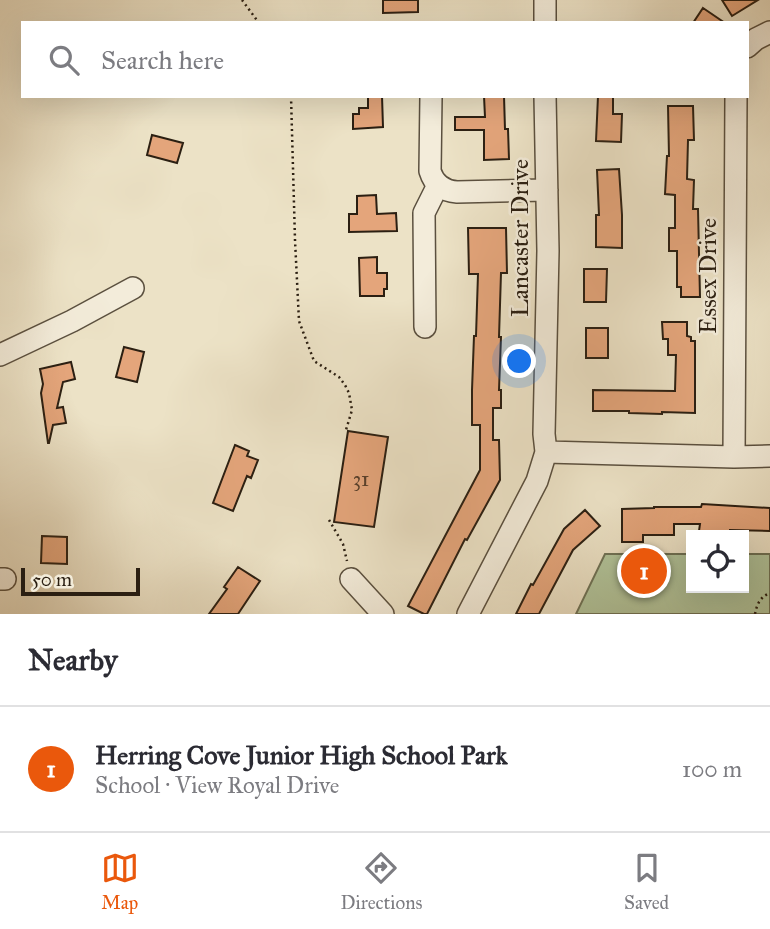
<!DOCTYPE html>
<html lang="en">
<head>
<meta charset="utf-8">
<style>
  :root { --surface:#fff; --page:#f2f2f3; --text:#2b2b33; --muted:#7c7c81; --line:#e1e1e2; --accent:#ea580c }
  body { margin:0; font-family:"IM FELL Great Primer",serif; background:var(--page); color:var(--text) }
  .controls { position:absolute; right:21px; bottom:21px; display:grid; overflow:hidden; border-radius:0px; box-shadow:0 7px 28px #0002 }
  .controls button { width:63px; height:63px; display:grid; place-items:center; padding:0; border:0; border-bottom:2px solid var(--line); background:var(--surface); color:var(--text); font:35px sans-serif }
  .scale { position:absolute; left:21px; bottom:18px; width:119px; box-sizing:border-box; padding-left:7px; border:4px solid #2b1f12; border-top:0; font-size:19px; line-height:24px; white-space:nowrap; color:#2b1f12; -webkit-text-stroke:5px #f3ecda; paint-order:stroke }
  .you { position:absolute; left:520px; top:362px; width:24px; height:24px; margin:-18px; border:5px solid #fff; border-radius:50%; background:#1a73e8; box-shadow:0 0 0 10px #1a73e833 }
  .badge { display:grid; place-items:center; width:46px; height:46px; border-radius:50%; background:var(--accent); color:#fff; font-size:23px; font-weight:700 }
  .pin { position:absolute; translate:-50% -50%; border:4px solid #fff; box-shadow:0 2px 7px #0006 }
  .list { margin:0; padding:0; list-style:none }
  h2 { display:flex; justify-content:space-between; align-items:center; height:91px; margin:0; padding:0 28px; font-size:30px }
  h2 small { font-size:23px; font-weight:400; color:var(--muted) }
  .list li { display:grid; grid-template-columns:46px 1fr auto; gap:21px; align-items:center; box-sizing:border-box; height:126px; padding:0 28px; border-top:2px solid var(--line) }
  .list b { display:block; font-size:26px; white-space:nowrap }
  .list p { margin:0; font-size:23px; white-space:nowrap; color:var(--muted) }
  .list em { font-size:23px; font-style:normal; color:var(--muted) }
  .icon { flex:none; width:38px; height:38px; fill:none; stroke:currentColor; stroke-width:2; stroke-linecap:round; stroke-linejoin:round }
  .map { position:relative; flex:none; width:770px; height:614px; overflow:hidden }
  .search { position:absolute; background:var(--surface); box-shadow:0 7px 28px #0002; left:21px; right:21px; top:21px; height:77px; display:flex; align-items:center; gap:18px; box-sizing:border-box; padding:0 24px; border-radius:0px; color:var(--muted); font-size:26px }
  .sheet { height:217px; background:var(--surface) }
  nav { display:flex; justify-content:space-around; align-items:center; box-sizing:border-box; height:98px; border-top:2px solid var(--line); background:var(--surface); font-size:19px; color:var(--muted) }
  nav a { display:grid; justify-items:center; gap:4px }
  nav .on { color:var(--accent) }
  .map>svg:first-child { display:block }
  .green { fill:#b1c49b; stroke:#6e7256; stroke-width:2 }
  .building { fill:#e4a57b; stroke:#2b1f12; stroke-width:2 }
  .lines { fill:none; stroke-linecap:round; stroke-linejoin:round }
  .minor-casing { stroke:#5b503f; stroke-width:24 }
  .path { stroke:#2b1f12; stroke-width:2.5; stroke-dasharray:2 3.5; stroke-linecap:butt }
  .minor { stroke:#f3ecda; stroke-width:21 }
  .labels { text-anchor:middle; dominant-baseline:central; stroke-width:5; stroke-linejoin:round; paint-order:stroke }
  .number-label { font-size:21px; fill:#59402c }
  .street-label { font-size:24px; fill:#2b1f12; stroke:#f3ecda }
</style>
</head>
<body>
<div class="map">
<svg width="770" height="614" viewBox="0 0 770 614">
  <rect width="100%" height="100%" fill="#ece2c6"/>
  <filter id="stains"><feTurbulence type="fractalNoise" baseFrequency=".00286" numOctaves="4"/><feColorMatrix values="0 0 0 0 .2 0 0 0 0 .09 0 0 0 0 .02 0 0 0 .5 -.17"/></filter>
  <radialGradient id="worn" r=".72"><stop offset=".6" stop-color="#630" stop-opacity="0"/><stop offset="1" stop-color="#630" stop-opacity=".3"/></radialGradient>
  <!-- green -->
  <path class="green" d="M605 554H691V588H744V554H770V614H576Z"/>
  <!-- building -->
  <path class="building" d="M383 0H418V12L383 13Z
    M722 0H758L732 16Z
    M703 8 725 23H693Z
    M368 96H382L383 127 353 129V114H359V108H368Z
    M484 96H504L505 129H508L509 159 484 160V130H455V117H485Z
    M598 96H613V114H622L621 142 596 141Z
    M668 106H693L694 140H688L687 179 694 180 693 209H698L700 297H681V287H677V251H669V228H675V195L665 194 667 156H669Z
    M152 135 183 143 177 163 147 155Z
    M619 169 622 215V248L596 247V215H599L597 170Z
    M376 195 377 214 396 213 397 231 349 232V214H357V196Z
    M468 228H506L507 273H501L499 337H501L499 390H501V408H493V440H499L500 480 467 540 465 539 427 614H424L408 606 480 470V425H472V390L474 336H476L478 274H469Z
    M377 257V273H387V289H384V296H360L359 258Z
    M584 269H607L606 302H584Z
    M662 322H687V336L691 337V341H695V413L662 412V414L629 413V411H593V390L675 391 676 355H668V339H663Z
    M586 328H608V358H586Z
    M124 347 144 352 137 382 116 377Z
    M71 362 75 379 63 382 57 408 63 407 66 423 53 425 49 443H48L41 393 43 384 40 369Z
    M348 431 388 437 374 527 334 522Z
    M235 445 249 451 247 456 258 460 251 478 247 476 233 511 213 503Z
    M702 504 770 508V531L730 530V533L699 531 700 524H674V535H643V542H622V509L654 508V507H701Z
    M585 510 600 526 573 550 539 614H516L531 584 533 585 564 529Z
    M42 536 67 537V564L41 563Z
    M238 567 260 581 238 614H209L227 589 224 587Z"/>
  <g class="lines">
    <defs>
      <path id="minor" d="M545 23V0
        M747 47 756 39 770 32
        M431 96 430 171C434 184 443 191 457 192L547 190
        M425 327 424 213 438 185
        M0 355 72 321 133 288
        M546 452 734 457 770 456
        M734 457 736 96
        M0 579H5
        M351 579 383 614
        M468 614 537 481 546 452 544 434 548 251 545 96"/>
    </defs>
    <!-- minor casing -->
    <use href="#minor" class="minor-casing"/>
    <!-- path -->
    <path class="path" d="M242 0 259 23
      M291 96 295 240 299 321 314 361 339 377 345 385 349 393 352 410 346 430
      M329 520 343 544 347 561
      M755 614C757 604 760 597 770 593"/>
    <!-- minor -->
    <use href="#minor" class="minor"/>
  </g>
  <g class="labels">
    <!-- number labels -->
    <g class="number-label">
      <text x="361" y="479">31</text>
    </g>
    <!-- street labels -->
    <g class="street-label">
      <text transform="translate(520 238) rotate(-90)">Lancaster Drive</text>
      <text transform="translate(708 276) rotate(-90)">Essex Drive</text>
    </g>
  </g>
  <rect width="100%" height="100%" filter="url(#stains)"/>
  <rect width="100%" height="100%" fill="url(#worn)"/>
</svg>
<div class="controls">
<button><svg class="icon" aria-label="locate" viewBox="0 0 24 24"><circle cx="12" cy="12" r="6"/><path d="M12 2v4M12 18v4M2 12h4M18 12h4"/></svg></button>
</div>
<div class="scale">50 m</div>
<div class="you"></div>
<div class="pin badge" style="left:644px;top:571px">1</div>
<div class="search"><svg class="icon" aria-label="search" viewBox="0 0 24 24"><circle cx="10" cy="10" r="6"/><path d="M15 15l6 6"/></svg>Search here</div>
</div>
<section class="sheet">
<h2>Nearby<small></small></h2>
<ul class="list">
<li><span class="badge">1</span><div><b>Herring Cove Junior High School Park</b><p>School · View Royal Drive</p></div><em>100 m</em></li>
</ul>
</section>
<nav>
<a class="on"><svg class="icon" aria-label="map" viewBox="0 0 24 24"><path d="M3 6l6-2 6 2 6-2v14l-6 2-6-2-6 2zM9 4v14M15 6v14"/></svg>Map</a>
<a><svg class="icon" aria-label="directions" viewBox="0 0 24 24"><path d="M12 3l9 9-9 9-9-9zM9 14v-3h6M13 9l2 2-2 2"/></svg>Directions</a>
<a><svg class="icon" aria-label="saved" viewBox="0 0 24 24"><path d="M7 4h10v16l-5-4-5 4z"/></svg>Saved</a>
</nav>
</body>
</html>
